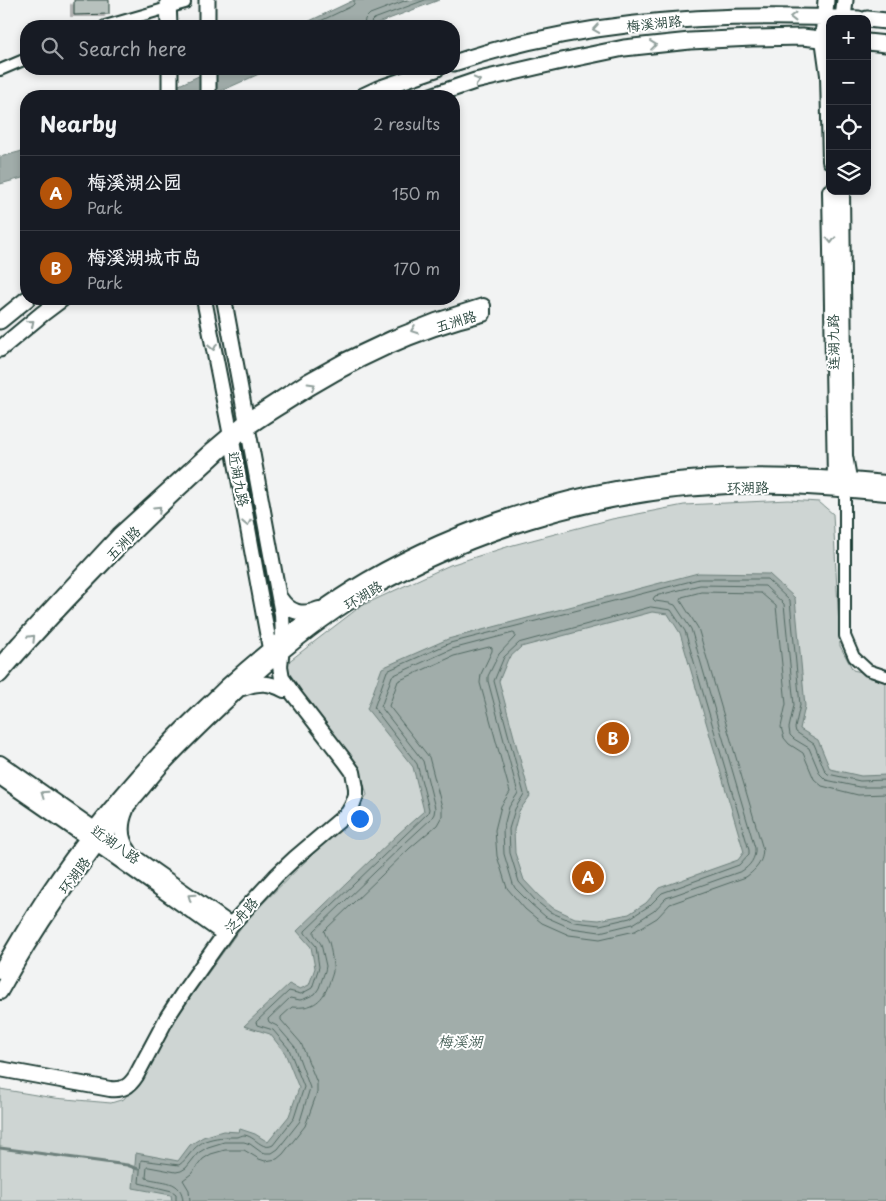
<!DOCTYPE html>
<html lang="en">
<head>
<meta charset="utf-8">
<style>
  :root { --surface:#171b24; --page:#242831; --text:#f1f3f6; --muted:#9ea1a6; --line:#363941; --accent:#b45309 }
  body { margin:0; font-family:"Playpen Sans","LXGW WenKai TC",sans-serif; background:var(--page); color:var(--text) }
  .controls { position:absolute; right:15px; top:15px; display:grid; overflow:hidden; border-radius:10px; box-shadow:0 2px 8px #0003 }
  .controls button { width:45px; height:45px; display:grid; place-items:center; padding:0; border:0; border-bottom:1px solid var(--line); background:var(--surface); color:var(--text); font:25px sans-serif }
  .you { position:absolute; left:359px; top:818px; width:18px; height:18px; margin:-12px; border:4px solid #fff; border-radius:50%; background:#1a73e8; box-shadow:0 0 0 8px #1a73e833 }
  .badge { display:grid; place-items:center; width:32px; height:32px; border-radius:50%; background:var(--accent); color:#fff; font-size:16px; font-weight:700 }
  .pin { position:absolute; translate:-50% -50%; border:2px solid #fff; box-shadow:0 1px 5px #0006 }
  .list { margin:0; padding:0; list-style:none }
  h2 { display:flex; justify-content:space-between; align-items:center; height:65px; margin:0; padding:0 20px; font-size:21px }
  h2 small { font-size:16px; font-weight:400; color:var(--muted) }
  .list li { display:grid; grid-template-columns:32px 1fr auto; gap:15px; align-items:center; box-sizing:border-box; height:75px; padding:0 20px; border-top:1px solid var(--line) }
  .list b { display:block; font-size:19px; white-space:nowrap }
  .list p { margin:0; font-size:16px; white-space:nowrap; color:var(--muted) }
  .list em { font-size:16px; font-style:normal; color:var(--muted) }
  .icon { flex:none; width:28px; height:28px; fill:none; stroke:currentColor; stroke-width:2; stroke-linecap:round; stroke-linejoin:round }
  .map { position:relative; flex:none; width:886px; height:1201px; overflow:hidden }
  .search { position:absolute; background:var(--surface); box-shadow:0 2px 8px #0003; left:20px; top:20px; width:440px; height:55px; display:flex; align-items:center; gap:12px; box-sizing:border-box; padding:0 18px; border-radius:20px; color:var(--muted); font-size:19px }
  .panel { position:absolute; background:var(--surface); box-shadow:0 2px 8px #0003; left:20px; top:90px; width:440px; height:215px; border-radius:20px }
  .map>svg:first-child { display:block }
  .green { fill:#ced5d3; stroke:#768984 }
  .water { fill:#a1adaa; stroke:#6d807b; fill-rule:evenodd }
  .lines { fill:none; stroke-linecap:round; stroke-linejoin:round }
  .shore { stroke:#536a63; stroke-width:1 }
  .stream { stroke:#6d807b; stroke-width:3 }
  .building { fill:#b7c1bd; stroke:#1f3d34; filter:url(#shadow) }
  .street-casing { stroke:#1f3d34; stroke-width:14 }
  .secondary-casing { stroke:#1f3d34; stroke-width:18 }
  .primary-casing { stroke:#1f3d34; stroke-width:19 }
  .street { stroke:#fff; stroke-width:10 }
  .secondary { stroke:#fff; stroke-width:14 }
  .primary { stroke:#fff; stroke-width:15 }
  .oneway { stroke:#8f9e9a }
  .labels { text-anchor:middle; dominant-baseline:central; stroke-width:4; stroke-linejoin:round; paint-order:stroke }
  .street-label { font-size:14px; fill:#1f3d34; stroke:#fff }
  .water-label { font-size:15px; font-style:italic; fill:#465f57; stroke:#fff }
</style>
</head>
<body>
<div class="map">
<svg width="886" height="1201" viewBox="0 0 886 1201">
  <defs>
    <filter id="shadow"><feDropShadow dx="-4.5" dy="4.5" stdDeviation="0" flood-color="#0004"/></filter>
  </defs>
  <rect width="100%" height="100%" fill="#f2f3f3"/>
  <filter id="ink" filterUnits="userSpaceOnUse"><feTurbulence type="fractalNoise" baseFrequency=".02" numOctaves="2"/><feDisplacementMap in="SourceGraphic" scale="10" xChannelSelector="R" yChannelSelector="G"/><feConvolveMatrix kernelMatrix="1 2 1 2 8 2 1 2 1" color-interpolation-filters="sRGB"/></filter>
  <g filter="url(#ink)">
    <!-- green -->
    <path class="green" d="M788 500 819 502 833 514 840 646 853 670 886 678V1201H0V1089L54 1098 111 1103 124 1099 142 1075 180 1012 247 919 332 835 353 814 367 795 359 767 288 681V662L361 606 450 565 513 545 612 519 684 505Z"/>
    <!-- water -->
    <path class="water" d="M354 0H439L370 26H299Z
      M214 69H270L210 96H155Z
      M26 150V177L0 184V157Z
      M698 573 769 574 795 598 805 706 800 729 818 740 830 769 861 776 886 775V1201H172L171 1195 133 1188 136 1153 178 1161 190 1145 203 1137 223 1131 239 1132 240 1129 255 1134 268 1142 289 1116 299 1088 285 1053 270 1034 244 1026 289 984 300 989 309 985 315 968 311 947 297 931 398 834 424 811 413 767 367 709 382 668 448 639ZM652 612 668 614 680 633 744 852 738 860 659 888 646 903 629 914 599 920 575 918 553 908 539 896 524 880 515 853 514 830 519 811 530 796 499 681 508 659 521 647Z"/>
    <g class="lines">
      <!-- shore -->
      <path class="shore" d="M310 26 352 6 354 4V0
        M364 26 365 19 370 14 407 0
        M370 26 371 22 374 19 425 0
        M651 607 671 610 685 631 749 850V854L739 865 662 893 649 906 630 918 600 925 574 922 550 912 535 900 519 882 510 853 509 829 515 809 524 794 494 681 504 657 519 643Z
        M176 1201V1194L172 1191 139 1183 141 1160 179 1165C189 1158 191 1148 205 1141 216 1137 225 1137 236 1137 239 1137 242 1135 244 1135 255 1136 262 1151 273 1145L294 1118 304 1087 289 1049 273 1030 257 1025 256 1022 289 991 301 994 312 988 319 967 316 946 305 933V931L428 813 429 809 417 764 374 708 387 671 450 643 699 579H767L790 601 800 705 795 728 796 732 814 744 825 771 828 774 860 781 886 780
        M183 1201C182 1179 162 1183 146 1178L147 1167H149L176 1172 181 1171 186 1168 198 1153 208 1147 224 1142H244L250 1144 261 1152 266 1153H272L278 1149 300 1121 310 1088 295 1047 277 1026 269 1022 268 1019 290 998 300 1000 304 999 315 994 319 988 325 971 326 966 321 944 314 934V931L405 843 431 819 434 814 435 808 423 761 381 707 392 676 452 649 513 633 515 634V637L499 654 488 676V681L518 793 509 807 503 830 504 854 513 884 515 888 531 904 546 917 571 928 600 932 633 924 654 911 666 898 742 871C750 866 756 858 755 848L691 629 675 605 669 603 655 601 653 599 655 596 700 585 765 586 784 604 794 705 789 728 790 735 794 739 809 748 820 774 826 780 859 787H886
        M190 1201 189 1190 183 1180 191 1174 203 1159 211 1154 225 1150H244L259 1159 265 1161 277 1159 283 1154 305 1126 317 1093V1083L301 1043 281 1020V1017L292 1007C314 1009 323 1001 330 981 332 975 334 971 333 965 332 958 331 949 329 942 327 937 325 935 324 931L410 848 437 825 442 816V807L429 757 389 706 398 681 454 656 489 647 492 648V651L481 674 480 683 510 792 501 806 495 830 497 856 507 888 525 909 542 923 569 935 600 939 635 931 657 918 670 904 746 877C757 869 765 859 762 846L698 628 681 601 682 597 701 592 761 593 776 606 786 704 781 727 784 738 789 744 803 753 814 779 822 786 858 795 886 794"/>
      <!-- stream -->
      <path class="stream" d="M0 1148 127 1165 138 1169"/>
    </g>
    <!-- building -->
    <path class="building" d="M74 0H109V14L74 15Z"/>
    <g class="lines">
      <defs>
        <path id="street" d="M105 26 185 3
          M0 70 26 59
          M845 489V636L854 657 868 670 886 676"/>
        <path id="secondary" d="M823 39 828 75 830 161
          M830 191 835 479 841 486
          M842 191 845 456 851 489
          M204 299 232 441 271 654
          M280 598C290 613 302 616 319 609
          M0 665 19 643 119 535 213 449 246 421 308 381 344 361 393 338 436 321 483 306V314C411 331 345 364 284 404 271 412 258 420 246 429 228 443 212 459 195 474 160 506 127 538 95 572 62 606 30 639 0 675
          M243 688C258 682 270 682 284 690
          M0 763 231 925
          M0 777 117 858 224 934
          M126 810C120 824 120 839 129 851
          M0 971C16 945 31 918 48 893 84 839 126 788 171 741 188 723 207 706 225 688 269 648 316 610 367 580 467 522 587 486 702 478 763 474 825 477 886 483
          M0 992C38 923 83 860 133 799 143 788 152 776 161 766 186 739 213 714 239 689 273 658 307 629 346 604 461 533 593 492 728 486 781 484 834 488 886 493
          M0 1069 110 1089C123 1090 129 1087 136 1076L168 1016 185 990 231 925 276 876 295 858 348 813 352 806 356 795V788L353 772 345 761 294 695 282 678 280 666 283 638 282 614 224 299"/>
        <path id="primary" d="M168 0 169 26
          M207 0V26
          M843 19 845 0
          M867 19 886 21
          M823 39 826 0
          M867 42 886 44
          M454 63C581 19 726 12 859 19
          M170 69V96
          M208 69V96
          M363 96 378 89 436 69
          M431 96 475 81 557 62 624 48 690 41 752 38 802 37 830 40
          M0 321 27 299
          M0 349 42 314 62 299"/>
      </defs>
      <!-- street casing -->
      <use href="#street" class="street-casing"/>
      <!-- secondary casing -->
      <use href="#secondary" class="secondary-casing"/>
      <!-- primary casing -->
      <use href="#primary" class="primary-casing"/>
      <!-- street -->
      <use href="#street" class="street"/>
      <!-- secondary -->
      <use href="#secondary" class="secondary"/>
      <!-- primary -->
      <use href="#primary" class="primary"/>
    </g>
    <!-- one-way arrows -->
    <defs><path id="oneway-chevron" d="M-2-3.5L2.5 0L-2 3.5" fill="none" stroke-width="1.6" stroke-linecap="round" stroke-linejoin="round" transform="scale(1.25)"/></defs>
    <g class="oneway">
      <use href="#oneway-chevron" transform="translate(793 17) rotate(180)"/>
      <use href="#oneway-chevron" transform="translate(596 29) rotate(171)"/>
      <use href="#oneway-chevron" transform="translate(653 45) rotate(-7)"/>
      <use href="#oneway-chevron" transform="translate(477 81) rotate(-15)"/>
      <use href="#oneway-chevron" transform="translate(831 240) rotate(89)"/>
      <use href="#oneway-chevron" transform="translate(31 323) rotate(-40)"/>
      <use href="#oneway-chevron" transform="translate(414 330) rotate(159)"/>
      <use href="#oneway-chevron" transform="translate(213 347) rotate(79)"/>
      <use href="#oneway-chevron" transform="translate(312 386) rotate(-31)"/>
      <use href="#oneway-chevron" transform="translate(158 509) rotate(-44)"/>
      <use href="#oneway-chevron" transform="translate(247 523) rotate(79)"/>
      <use href="#oneway-chevron" transform="translate(32 638) rotate(-46)"/>
      <use href="#oneway-chevron" transform="translate(44 794) rotate(-145)"/>
      <use href="#oneway-chevron" transform="translate(191 897) rotate(-145)"/>
    </g>
  </g>
  <g class="labels">
    <!-- street labels -->
    <g class="street-label">
      <text transform="translate(654 23) rotate(-6)">梅溪湖路</text>
      <text transform="translate(456 321) rotate(-17)">五洲路</text>
      <text transform="translate(833 342) rotate(-91)">连湖九路</text>
      <text transform="translate(239 479) rotate(79)">近湖九路</text>
      <text transform="translate(748 487) rotate(-1)">环湖路</text>
      <text transform="translate(123 543) rotate(-45)">五洲路</text>
      <text transform="translate(363 595) rotate(-31)">环湖路</text>
      <text transform="translate(116 844) rotate(35)">近湖八路</text>
      <text transform="translate(74 875) rotate(-53)">环湖路</text>
      <text transform="translate(241 915) rotate(-49)">泛舟路</text>
    </g>
    <!-- water labels -->
    <g class="water-label">
      <text x="460" y="1040">梅溪湖</text>
    </g>
  </g>
</svg>
<div class="controls">
<button>+</button>
<button>−</button>
<button><svg class="icon" aria-label="locate" viewBox="0 0 24 24"><circle cx="12" cy="12" r="6"/><path d="M12 2v4M12 18v4M2 12h4M18 12h4"/></svg></button>
<button><svg class="icon" aria-label="layers" viewBox="0 0 24 24"><path d="M12 4l9 5-9 5-9-5zM3 14l9 5 9-5"/></svg></button>
</div>
<div class="you"></div>
<div class="pin badge" style="left:588px;top:877px">A</div>
<div class="pin badge" style="left:613px;top:738px">B</div>
<div class="search"><svg class="icon" aria-label="search" viewBox="0 0 24 24"><circle cx="10" cy="10" r="6"/><path d="M15 15l6 6"/></svg>Search here</div>
<section class="panel">
<h2>Nearby<small>2 results</small></h2>
<ul class="list">
<li><span class="badge">A</span><div><b>梅溪湖公园</b><p>Park</p></div><em>150 m</em></li>
<li><span class="badge">B</span><div><b>梅溪湖城市岛</b><p>Park</p></div><em>170 m</em></li>
</ul>
</section>
</div>
</body>
</html>
